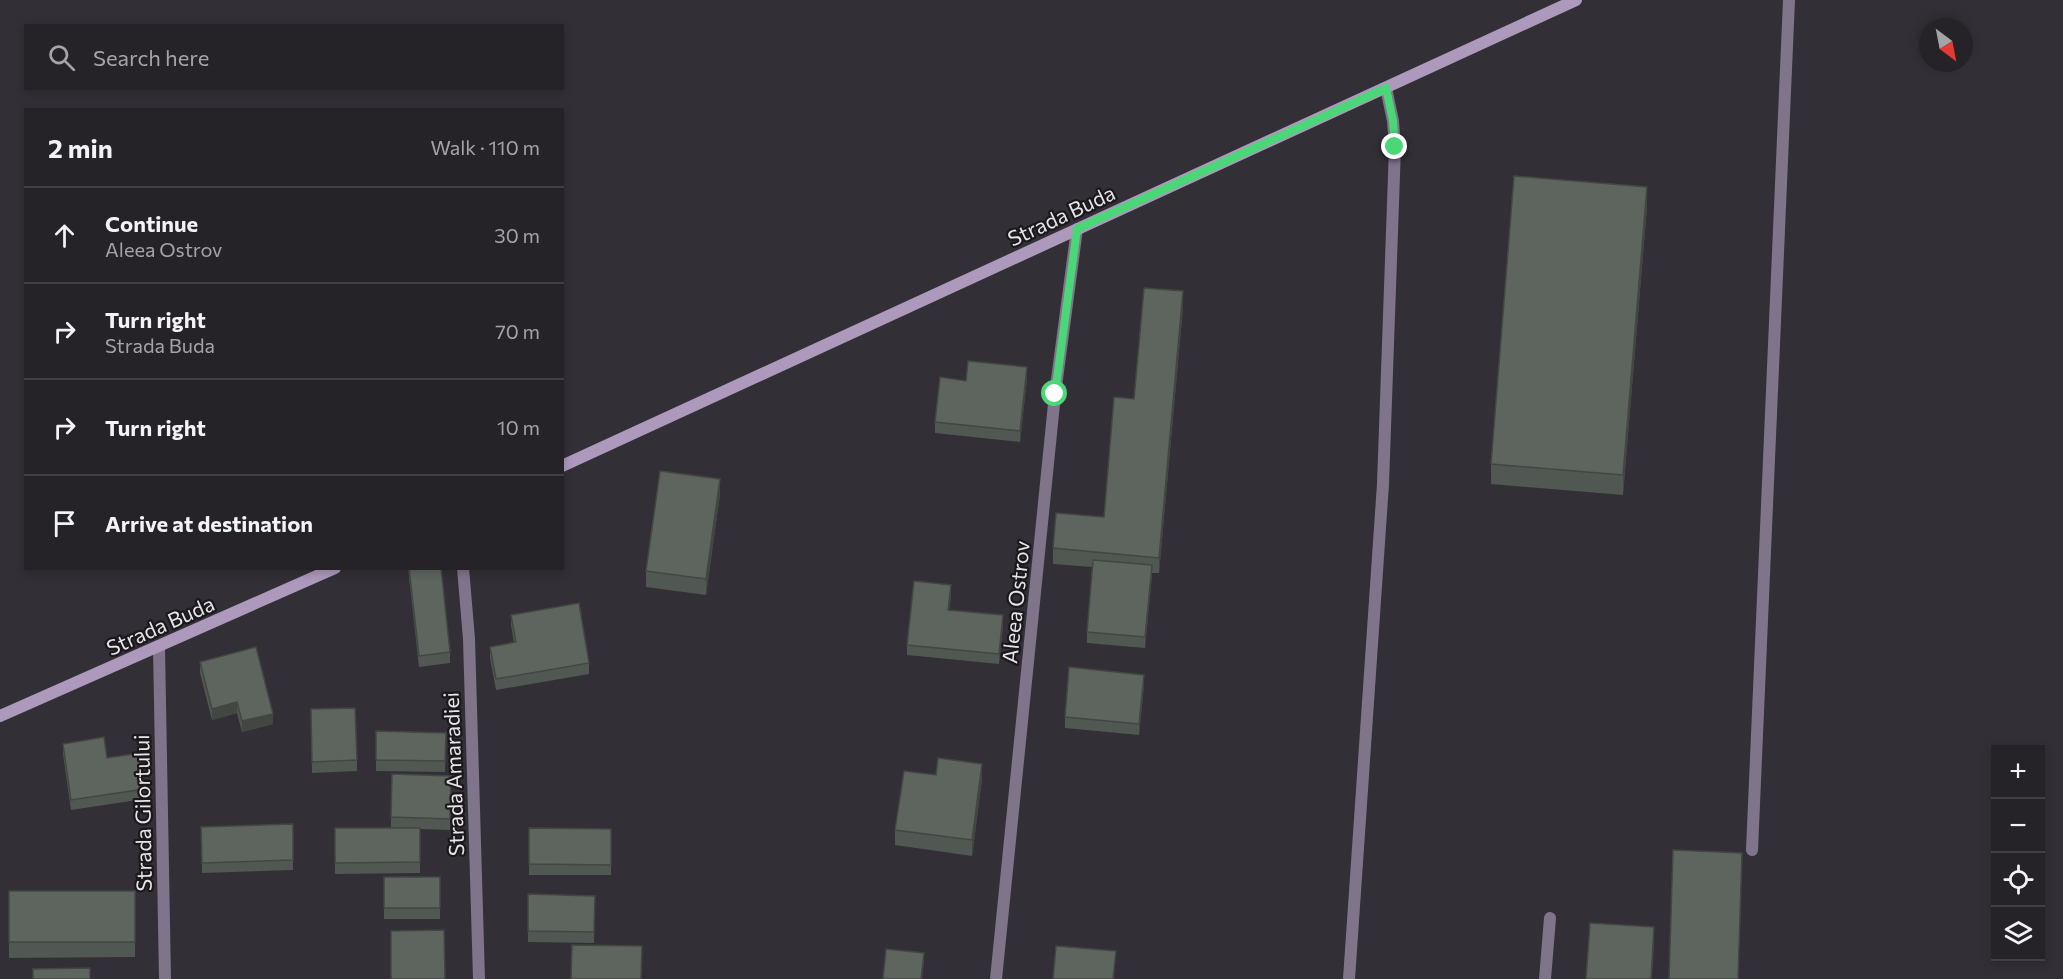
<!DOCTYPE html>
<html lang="en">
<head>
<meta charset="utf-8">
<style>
  :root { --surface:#262328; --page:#322f34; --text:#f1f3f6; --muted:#a4a4a8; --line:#424045 }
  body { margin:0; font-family:Commissioner,sans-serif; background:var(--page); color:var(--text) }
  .controls { position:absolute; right:18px; bottom:18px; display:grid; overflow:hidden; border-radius:0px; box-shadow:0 3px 9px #0003 }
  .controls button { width:54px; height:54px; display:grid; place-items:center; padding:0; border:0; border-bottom:2px solid var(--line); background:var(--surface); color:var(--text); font:30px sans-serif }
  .compass { position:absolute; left:1919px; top:18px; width:54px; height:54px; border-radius:50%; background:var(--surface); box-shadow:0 3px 9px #0003; rotate:148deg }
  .stop { position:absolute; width:18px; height:18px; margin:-14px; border:4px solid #4ad778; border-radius:50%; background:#fff }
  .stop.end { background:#4ad778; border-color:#fff; box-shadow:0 2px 6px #0008 }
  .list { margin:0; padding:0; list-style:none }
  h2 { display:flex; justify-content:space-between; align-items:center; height:78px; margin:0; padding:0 24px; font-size:26px }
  h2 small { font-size:20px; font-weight:400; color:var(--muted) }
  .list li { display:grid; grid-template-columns:39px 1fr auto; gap:18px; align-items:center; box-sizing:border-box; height:96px; padding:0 24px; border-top:2px solid var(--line) }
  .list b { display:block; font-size:22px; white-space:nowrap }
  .list p { margin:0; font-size:20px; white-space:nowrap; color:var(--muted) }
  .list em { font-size:20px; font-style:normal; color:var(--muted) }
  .icon { flex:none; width:33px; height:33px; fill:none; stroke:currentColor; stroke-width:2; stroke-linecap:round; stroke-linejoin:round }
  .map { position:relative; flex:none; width:2063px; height:979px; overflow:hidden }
  .search { position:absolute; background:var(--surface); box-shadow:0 3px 9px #0003; left:24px; top:24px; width:540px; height:66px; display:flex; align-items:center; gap:15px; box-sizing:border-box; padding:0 21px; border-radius:0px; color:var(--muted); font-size:22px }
  .panel { position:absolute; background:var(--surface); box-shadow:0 3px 9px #0003; left:24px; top:108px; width:540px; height:462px; border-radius:0px }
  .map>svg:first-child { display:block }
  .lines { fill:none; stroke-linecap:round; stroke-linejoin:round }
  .service { stroke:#80748a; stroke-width:12 }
  .minor { stroke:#80748a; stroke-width:12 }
  .secondary { stroke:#ac99bc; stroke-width:12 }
  .wall { fill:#515752 }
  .shaded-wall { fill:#424742 }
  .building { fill:#5e655f; stroke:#424742; stroke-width:1.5 }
  .route { stroke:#4ad778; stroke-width:8 }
  .labels { text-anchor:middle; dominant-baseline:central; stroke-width:4.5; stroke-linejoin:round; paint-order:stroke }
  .street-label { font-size:21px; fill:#e7e5e9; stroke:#1a181b }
</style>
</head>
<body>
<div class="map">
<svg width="2063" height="979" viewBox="0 0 2063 979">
  <rect width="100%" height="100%" fill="#332f36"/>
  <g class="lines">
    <!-- service -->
    <path class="service" d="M1752 850 1789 0
      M1349 979 1383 484 1395 147 1393 121 1386 88
      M1545 979 1550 918"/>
    <!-- minor -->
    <path class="minor" d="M463 568 469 639 479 979
      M159 647 165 979
      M996 979 1055 394 1077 229"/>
    <!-- secondary -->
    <path class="secondary" d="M562 466 1576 0
      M0 716 335 568"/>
  </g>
  <!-- wall -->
  <path class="wall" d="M1647 207 1623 495 1491 484V464Z
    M1183 307 1159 573H1152L1145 648 1087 643V632L1092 567 1053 564V548L1104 517Z
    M1027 378 1020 442 935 433V422L966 381Z
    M720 494 706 595 646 587V571Z
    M408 568H441L450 652V663L419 667Z
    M951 596 949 610 1003 626 999 664 907 655V645Z
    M511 615 589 663V674L496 690 490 658V647L514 643 511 625Z
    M200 662 273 724 242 732 237 713 212 720 200 673Z
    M1144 685 1139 735 1065 728V717Z
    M311 709 357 760V771L312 773Z
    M376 731 446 733 445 772 376 771Z
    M63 744 107 758 144 789V799L71 810 63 754Z
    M936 775 982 779 972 856 895 845V830Z
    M451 776 450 830 420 829V873L335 874V828H391V817Z
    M293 824V870L202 873 201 827Z
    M529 828 611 829V875H529Z
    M384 877H440V919H384Z
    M9 891H135V957L9 958Z
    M528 894 595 896 594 943 528 942Z"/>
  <!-- shaded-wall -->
  <path class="shaded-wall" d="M1647 187V207L1623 495V475Z
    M1183 291V307L1159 573V558Z
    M1027 367V378L1020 442V431Z
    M720 479V494L706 595V579Z
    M1152 565V576L1145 648V637Z
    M951 585V596L948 620V610Z
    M1003 615V626L999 664V654Z
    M1144 675V685L1139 735V724Z
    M237 702V713L212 720V709Z
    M273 714V724L242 732V721Z
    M982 764V779L972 856V840Z
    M1654 927V947L1652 979H1651Z
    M924 953V963L922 979H921Z"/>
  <!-- building -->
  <path class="building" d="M1514 176 1647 187 1623 475 1491 464Z
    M1144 288 1183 291 1159 558 1053 548 1056 513 1104 517 1114 397 1134 399Z
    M968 361 1027 367 1020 431 935 422 940 377 966 381Z
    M660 471 720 479 706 579 646 571Z
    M1093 560 1152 565 1145 637 1087 632Z
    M409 568H441L450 652 419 656Z
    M914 581 951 585 948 610 1003 615 999 654 907 645Z
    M579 603 589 663 496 679 490 647 516 642 511 615Z
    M256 647 273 714 242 721 237 702 212 709 200 662Z
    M1069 667 1144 675 1139 724 1065 717Z
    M355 708 357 760 312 762 311 709Z
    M376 731 446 733 445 761 376 760Z
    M104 737 107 758 139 753 144 789 71 800 63 744Z
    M938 758 982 764 972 840 895 830 904 771 936 775Z
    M392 774 451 776 450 819 391 817Z
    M293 824V860L202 863 201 827Z
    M335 828H420V862L335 863Z
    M529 828 611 829V865L529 864Z
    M1673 850 1742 853 1738 979H1669Z
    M384 877H440V908H384Z
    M9 891H135V942H9Z
    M528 894 595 896 594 932 528 931Z
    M1590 923 1654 927 1651 979H1586Z
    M444 930 445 979H391V931Z
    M572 945 642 946 641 979H571Z
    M1056 946 1116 951 1113 979H1053Z
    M886 949 924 953 921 979H883Z
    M90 968V979H33V969Z"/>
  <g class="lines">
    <!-- route -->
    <path class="route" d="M1055 394 1077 229 1386 88 1393 121 1395 147"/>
  </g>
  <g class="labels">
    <!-- street labels -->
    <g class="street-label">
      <text transform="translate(1061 215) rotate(-25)">Strada Buda</text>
      <text transform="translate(1015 602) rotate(-84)">Aleea Ostrov</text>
      <text transform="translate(160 625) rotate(-24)">Strada Buda</text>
      <text transform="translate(453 774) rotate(-92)">Strada Amaradiei</text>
      <text transform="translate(142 813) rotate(-91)">Strada Gilortului</text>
    </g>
  </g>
</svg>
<div class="controls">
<button>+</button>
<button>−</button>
<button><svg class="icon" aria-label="locate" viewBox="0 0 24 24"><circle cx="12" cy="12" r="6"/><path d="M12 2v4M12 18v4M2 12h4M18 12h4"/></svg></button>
<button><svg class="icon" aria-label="layers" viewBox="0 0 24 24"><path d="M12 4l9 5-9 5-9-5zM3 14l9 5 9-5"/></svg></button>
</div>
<svg class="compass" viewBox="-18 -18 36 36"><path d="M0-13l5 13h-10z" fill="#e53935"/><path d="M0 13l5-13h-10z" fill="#a4a4a8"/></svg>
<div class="stop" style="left:1055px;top:394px"></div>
<div class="stop end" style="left:1395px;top:147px"></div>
<div class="search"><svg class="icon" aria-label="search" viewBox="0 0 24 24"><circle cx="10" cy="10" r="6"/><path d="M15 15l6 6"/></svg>Search here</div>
<section class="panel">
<h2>2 min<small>Walk · 110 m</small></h2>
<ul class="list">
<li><svg class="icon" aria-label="ahead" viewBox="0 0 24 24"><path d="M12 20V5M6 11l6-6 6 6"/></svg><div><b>Continue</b><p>Aleea Ostrov</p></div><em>30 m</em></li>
<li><svg class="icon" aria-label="right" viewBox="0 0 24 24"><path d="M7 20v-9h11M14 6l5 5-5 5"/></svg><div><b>Turn right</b><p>Strada Buda</p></div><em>70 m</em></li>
<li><svg class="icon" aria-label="right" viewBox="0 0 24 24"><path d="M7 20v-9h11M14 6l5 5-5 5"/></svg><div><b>Turn right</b></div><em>10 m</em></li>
<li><svg class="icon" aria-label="arrive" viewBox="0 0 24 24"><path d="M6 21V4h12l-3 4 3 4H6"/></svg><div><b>Arrive at destination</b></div></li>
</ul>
</section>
</div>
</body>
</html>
